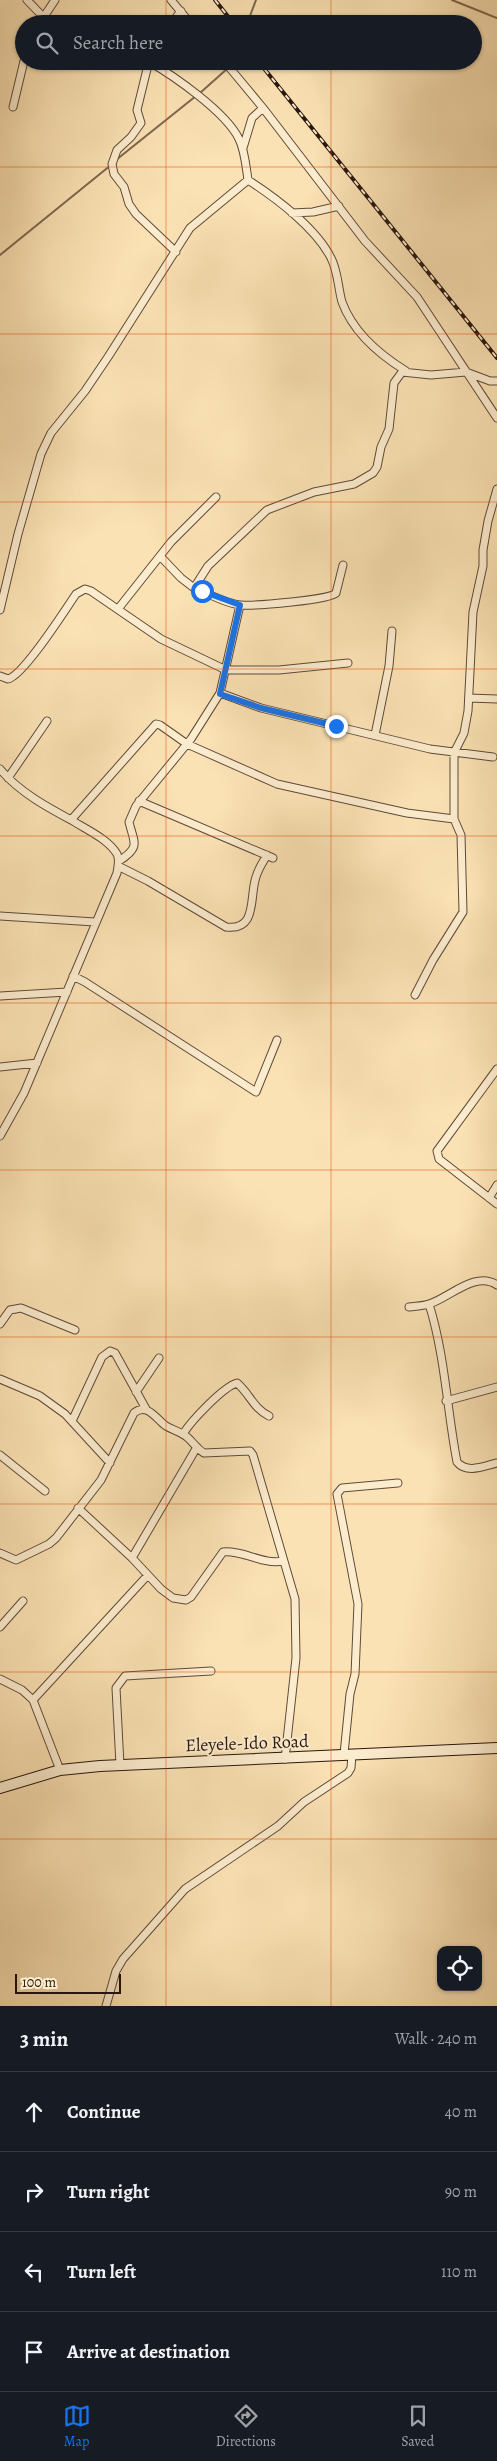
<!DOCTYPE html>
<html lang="en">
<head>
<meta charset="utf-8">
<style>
  :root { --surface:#171b24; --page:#242831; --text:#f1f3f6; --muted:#9ea1a6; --line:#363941; --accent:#1a73e8 }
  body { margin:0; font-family:Alegreya,serif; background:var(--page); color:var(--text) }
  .controls { position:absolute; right:15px; bottom:15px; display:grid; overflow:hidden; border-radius:10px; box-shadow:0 1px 4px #0004 }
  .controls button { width:45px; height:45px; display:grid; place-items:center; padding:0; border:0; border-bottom:1px solid var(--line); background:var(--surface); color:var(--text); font:25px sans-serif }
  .scale { position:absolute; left:15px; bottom:12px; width:106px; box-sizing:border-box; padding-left:5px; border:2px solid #29170e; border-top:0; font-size:14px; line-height:18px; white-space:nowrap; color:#29170e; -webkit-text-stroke:4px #fcecce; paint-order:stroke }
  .stop { position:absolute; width:15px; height:15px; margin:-11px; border:4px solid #1a73e8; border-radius:50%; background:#fff }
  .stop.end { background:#1a73e8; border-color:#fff; box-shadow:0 1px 5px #0008 }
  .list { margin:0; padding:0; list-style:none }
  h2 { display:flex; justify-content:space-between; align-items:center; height:65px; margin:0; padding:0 20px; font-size:21px }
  h2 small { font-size:16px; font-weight:400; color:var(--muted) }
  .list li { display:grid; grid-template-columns:32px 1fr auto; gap:15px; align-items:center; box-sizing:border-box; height:80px; padding:0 20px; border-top:1px solid var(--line) }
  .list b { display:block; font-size:19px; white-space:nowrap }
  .list em { font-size:16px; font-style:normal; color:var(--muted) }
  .icon { flex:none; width:28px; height:28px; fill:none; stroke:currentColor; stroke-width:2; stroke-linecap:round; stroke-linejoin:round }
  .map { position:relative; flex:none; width:497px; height:2006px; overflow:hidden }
  .search { position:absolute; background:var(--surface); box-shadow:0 1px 4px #0004; left:15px; right:15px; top:15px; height:55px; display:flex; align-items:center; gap:12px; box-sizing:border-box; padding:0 18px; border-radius:28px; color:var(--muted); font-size:19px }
  .sheet { height:385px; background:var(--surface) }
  nav { display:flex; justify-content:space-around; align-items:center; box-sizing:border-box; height:70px; border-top:1px solid var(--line); background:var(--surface); font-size:14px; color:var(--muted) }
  nav a { display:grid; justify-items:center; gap:2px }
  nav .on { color:var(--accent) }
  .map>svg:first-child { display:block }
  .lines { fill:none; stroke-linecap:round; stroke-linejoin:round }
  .stream { stroke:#7c6750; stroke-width:2 }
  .street-casing { stroke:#5e4a38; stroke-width:9 }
  .secondary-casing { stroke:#29170e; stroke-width:12 }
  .street { stroke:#fcecce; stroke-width:7 }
  .secondary { stroke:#fcecce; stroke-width:10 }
  .rail-casing { stroke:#29170e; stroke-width:4 }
  .rail { stroke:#fcecce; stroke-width:2; stroke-dasharray:5.5; stroke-linecap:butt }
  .route { stroke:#1a73e8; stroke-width:6 }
  .grid { fill:none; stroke:#de560c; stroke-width:1; stroke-opacity:0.55 }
  .labels { text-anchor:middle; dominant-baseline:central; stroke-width:4; stroke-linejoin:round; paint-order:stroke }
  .street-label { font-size:18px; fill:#29170e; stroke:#fcecce }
</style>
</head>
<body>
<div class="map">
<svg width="497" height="2006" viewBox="0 0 497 2006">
  <rect width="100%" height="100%" fill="#fbe2b4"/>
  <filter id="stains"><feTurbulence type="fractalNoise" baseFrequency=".004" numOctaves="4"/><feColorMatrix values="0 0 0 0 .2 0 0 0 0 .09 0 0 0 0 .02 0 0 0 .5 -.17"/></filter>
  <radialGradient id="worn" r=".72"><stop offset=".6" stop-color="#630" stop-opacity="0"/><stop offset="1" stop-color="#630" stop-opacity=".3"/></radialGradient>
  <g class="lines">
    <!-- stream -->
    <path class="stream" d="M452 0 497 18
      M247 24 256 0
      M200 93 228 68
      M116 160 196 96
      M0 255 111 165"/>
    <defs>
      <path id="street" d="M27 0 50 24
        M171 0 191 24
        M39 24 55 0
        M171 24 181 11
        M148 61C174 76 226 112 239 139 245 151 246 167 248 180
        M149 61 137 110 141 123 131 137 117 150 112 164 114 174 124 187 129 204 136 214 176 252
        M224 61 263 108 365 241 417 297 497 418
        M13 107 24 61
        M243 148 252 118 263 108
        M292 213 313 212 339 206
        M160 556 181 578 194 588
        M343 565 336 593C330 600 255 606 241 605 226 604 208 593 194 588L208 566 267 510 314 492 354 484 373 473 377 467 381 447 389 429 394 383 402 372 431 375 466 372 490 381H497
        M118 609 171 542 216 497
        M0 610 18 534 41 454 51 433 85 391 108 357 190 228 248 180C276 198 316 228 331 258 338 271 338 288 342 302 353 332 380 355 406 371
        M0 676 8 679C24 675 65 610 76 594L85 589 91 591 161 639 226 670H279L348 663
        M220 693 261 708 430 749 493 757
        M469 698 497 699
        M375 735 389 666 392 631
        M0 769C19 792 47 807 73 821 87 830 108 839 117 854 120 860 118 866 117 873L24 1093 0 1136
        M8 778 47 721
        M139 801 273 858
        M71 820 156 724 160 725 187 744 277 784 407 813 454 819
        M119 861C141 847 134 843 129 822L136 806 191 739 220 693 240 605
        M118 866 148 881 226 927C258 931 249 897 256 877 258 869 263 862 267 855
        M0 916 95 922
        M73 976 85 982 256 1092 277 1040
        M415 995 433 960 463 912 461 835 454 819V753L464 733 468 711 473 612 483 566V550L488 521 497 489
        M0 996 67 992
        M0 1067 37 1063
        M497 1069 437 1151 439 1159 497 1204
        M489 1198 497 1185
        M429 1304C445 1355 447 1410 457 1462 467 1474 484 1466 497 1463
        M409 1307C416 1306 423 1306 429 1304 449 1298 476 1270 497 1285
        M0 1324 10 1310 21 1308 75 1330
        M0 1379 40 1396 65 1414 110 1463
        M136 1392 159 1358
        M446 1401 497 1387
        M72 1421 102 1357 110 1351 115 1353 146 1409
        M183 1434C191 1421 223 1387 237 1383 250 1394 253 1408 269 1416
        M0 1455 45 1491
        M78 1508 132 1558 161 1589 173 1598 186 1600 191 1597 223 1552C244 1550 262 1565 283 1561
        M0 1553 16 1560 49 1544 56 1538 101 1480 134 1413C147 1402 156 1419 166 1426 173 1430 181 1432 187 1437 193 1442 197 1449 204 1453L250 1451 253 1455 295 1599 296 1658 285 1759
        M132 1558 197 1447
        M0 1627 23 1601
        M0 1679 22 1690 33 1700 60 1770
        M33 1700 147 1576
        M344 1754 350 1694 355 1674 358 1604 337 1494 342 1488 398 1483
        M120 1765 116 1688 125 1676 211 1671
        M106 2006 116 1971 123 1959 185 1889 278 1826 304 1802 348 1773 351 1768 352 1754"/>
      <path id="secondary" d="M0 1788 60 1770 100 1766 497 1748"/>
    </defs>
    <!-- street casing -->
    <use href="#street" class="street-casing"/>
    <!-- secondary casing -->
    <use href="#secondary" class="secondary-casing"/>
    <!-- street -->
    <use href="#street" class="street"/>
    <!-- secondary -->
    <use href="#secondary" class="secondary"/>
    <defs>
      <path id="rail" d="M215 0 234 24
        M258 61 497 358"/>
    </defs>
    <!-- rail casing -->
    <use href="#rail" class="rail-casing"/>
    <!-- rail -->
    <use href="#rail" class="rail"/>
  </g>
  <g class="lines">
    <!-- route -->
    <path class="route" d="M202 591 240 605 220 694 261 708 336 726"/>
  </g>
  <!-- grid -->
  <path class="grid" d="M166 0V24M331 0V24M166 61V2006M331 61V2006M0 167H497M0 334H497M0 502H497M0 669H497M0 836H497M0 1003H497M0 1170H497M0 1337H497M0 1504H497M0 1672H497M0 1839H497"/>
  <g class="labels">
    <!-- street labels -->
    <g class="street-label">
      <text transform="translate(247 1743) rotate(-2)">Eleyele-Ido Road</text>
    </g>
  </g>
  <rect width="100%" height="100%" filter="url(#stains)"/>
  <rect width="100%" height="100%" fill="url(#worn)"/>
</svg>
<div class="controls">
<button><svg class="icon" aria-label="locate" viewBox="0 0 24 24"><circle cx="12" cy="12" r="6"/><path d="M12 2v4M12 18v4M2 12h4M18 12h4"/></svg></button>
</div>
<div class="scale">100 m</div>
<div class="stop" style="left:202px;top:591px"></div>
<div class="stop end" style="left:336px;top:726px"></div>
<div class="search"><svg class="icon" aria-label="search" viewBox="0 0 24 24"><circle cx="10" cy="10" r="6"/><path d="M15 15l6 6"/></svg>Search here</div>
</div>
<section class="sheet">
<h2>3 min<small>Walk · 240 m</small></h2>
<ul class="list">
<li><svg class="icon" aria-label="ahead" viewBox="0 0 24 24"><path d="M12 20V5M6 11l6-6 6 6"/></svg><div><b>Continue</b></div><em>40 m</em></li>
<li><svg class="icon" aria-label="right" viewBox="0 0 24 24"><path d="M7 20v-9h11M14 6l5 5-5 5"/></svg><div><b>Turn right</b></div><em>90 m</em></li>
<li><svg class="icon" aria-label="left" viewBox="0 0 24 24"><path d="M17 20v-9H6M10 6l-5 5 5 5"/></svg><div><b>Turn left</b></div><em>110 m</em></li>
<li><svg class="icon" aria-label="arrive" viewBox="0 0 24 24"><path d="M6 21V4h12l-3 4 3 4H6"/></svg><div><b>Arrive at destination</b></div></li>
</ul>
</section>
<nav>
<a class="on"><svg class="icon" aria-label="map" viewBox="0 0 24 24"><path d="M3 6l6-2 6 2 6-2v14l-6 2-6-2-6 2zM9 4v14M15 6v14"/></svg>Map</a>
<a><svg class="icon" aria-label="directions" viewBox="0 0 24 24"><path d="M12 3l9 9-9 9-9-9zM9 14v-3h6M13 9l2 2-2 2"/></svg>Directions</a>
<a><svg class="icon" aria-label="saved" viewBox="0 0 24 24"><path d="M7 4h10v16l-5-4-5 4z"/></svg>Saved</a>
</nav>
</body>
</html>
